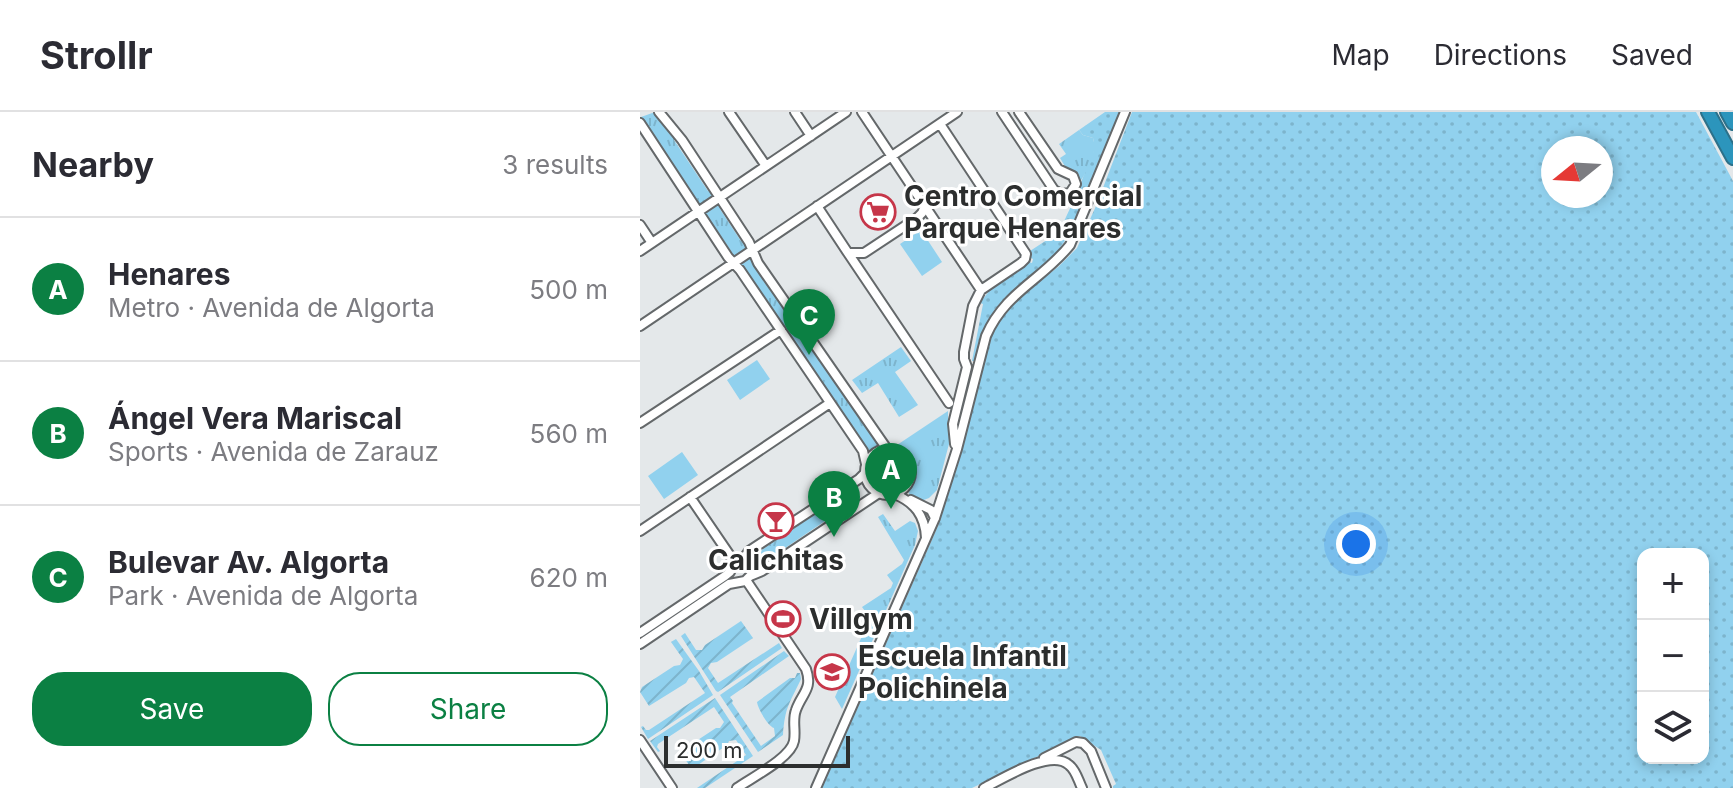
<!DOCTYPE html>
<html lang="en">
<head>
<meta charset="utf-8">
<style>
  :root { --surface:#fff; --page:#f7f7f7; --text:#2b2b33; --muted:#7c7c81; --line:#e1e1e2; --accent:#0b8043 }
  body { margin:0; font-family:Inter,sans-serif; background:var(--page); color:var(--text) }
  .controls { position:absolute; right:24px; bottom:24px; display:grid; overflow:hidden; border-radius:16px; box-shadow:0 4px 12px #0003 }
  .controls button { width:72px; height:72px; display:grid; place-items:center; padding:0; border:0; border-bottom:2px solid var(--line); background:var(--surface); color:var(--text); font:40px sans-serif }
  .compass { position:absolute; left:901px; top:24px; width:72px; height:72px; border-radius:50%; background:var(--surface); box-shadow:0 4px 12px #0003; rotate:252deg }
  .scale { position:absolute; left:24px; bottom:20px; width:186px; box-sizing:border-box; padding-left:8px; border:4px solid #2c2e2e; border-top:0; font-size:22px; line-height:28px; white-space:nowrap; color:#2c2e2e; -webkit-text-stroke:6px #fff; paint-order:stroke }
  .you { position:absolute; left:716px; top:432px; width:28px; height:28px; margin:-20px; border:6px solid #fff; border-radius:50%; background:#1a73e8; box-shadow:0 0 0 12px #1a73e833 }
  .badge { display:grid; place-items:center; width:52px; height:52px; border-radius:50%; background:var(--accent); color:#fff; font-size:26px; font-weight:700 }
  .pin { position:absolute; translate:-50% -66px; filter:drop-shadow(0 2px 4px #0008) }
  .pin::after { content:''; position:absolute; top:42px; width:28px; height:24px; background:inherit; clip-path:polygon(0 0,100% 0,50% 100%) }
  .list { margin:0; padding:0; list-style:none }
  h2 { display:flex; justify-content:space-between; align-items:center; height:104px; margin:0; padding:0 32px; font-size:34px }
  h2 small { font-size:26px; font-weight:400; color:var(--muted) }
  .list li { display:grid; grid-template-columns:52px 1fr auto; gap:24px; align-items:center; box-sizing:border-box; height:144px; padding:0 32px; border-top:2px solid var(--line) }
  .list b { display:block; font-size:30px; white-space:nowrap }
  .list p { margin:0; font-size:26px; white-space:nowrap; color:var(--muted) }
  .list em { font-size:26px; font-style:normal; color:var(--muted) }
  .actions { display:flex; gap:16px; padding:24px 32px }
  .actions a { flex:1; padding:18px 0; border:2px solid var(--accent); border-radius:32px; text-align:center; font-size:28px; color:var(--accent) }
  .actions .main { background:var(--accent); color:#fff }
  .icon { flex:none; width:44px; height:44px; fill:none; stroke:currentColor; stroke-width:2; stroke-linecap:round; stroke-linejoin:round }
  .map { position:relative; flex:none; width:1093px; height:676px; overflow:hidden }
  header { display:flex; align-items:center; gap:48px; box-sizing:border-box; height:112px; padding:0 40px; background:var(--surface); border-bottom:2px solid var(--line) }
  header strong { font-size:38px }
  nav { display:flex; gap:44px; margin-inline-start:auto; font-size:28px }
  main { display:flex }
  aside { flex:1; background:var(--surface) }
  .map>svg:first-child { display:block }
  .grass { fill:url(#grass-dots); fill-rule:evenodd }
  .park { fill:url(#park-tufts) }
  .garden { fill:url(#garden-furrows) }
  .pitch { fill:#91d1ee }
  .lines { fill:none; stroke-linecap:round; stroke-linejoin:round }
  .minor-casing { stroke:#64686a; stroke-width:12 }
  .highway-casing { stroke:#2c718a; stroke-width:16 }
  .minor { stroke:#fff; stroke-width:8 }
  .highway { stroke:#2c95bc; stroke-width:12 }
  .labels { text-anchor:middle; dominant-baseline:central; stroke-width:6; stroke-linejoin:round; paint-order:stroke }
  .poi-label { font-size:28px; font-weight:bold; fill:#2c2e2e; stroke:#fff; text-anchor:start }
</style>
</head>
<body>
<header>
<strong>Strollr</strong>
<nav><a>Map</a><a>Directions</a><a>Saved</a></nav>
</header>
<main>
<aside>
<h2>Nearby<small>3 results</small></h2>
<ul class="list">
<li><span class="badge">A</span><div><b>Henares</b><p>Metro · Avenida de Algorta</p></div><em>500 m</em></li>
<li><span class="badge">B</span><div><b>Ángel Vera Mariscal</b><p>Sports · Avenida de Zarauz</p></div><em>560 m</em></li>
<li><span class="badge">C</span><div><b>Bulevar Av. Algorta</b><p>Park · Avenida de Algorta</p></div><em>620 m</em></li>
</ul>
<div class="actions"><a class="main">Save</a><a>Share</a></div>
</aside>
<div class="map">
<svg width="1093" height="676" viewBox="0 0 1093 676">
  <defs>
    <pattern id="grass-dots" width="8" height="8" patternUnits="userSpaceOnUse" patternTransform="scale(2)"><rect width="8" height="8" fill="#91d1ee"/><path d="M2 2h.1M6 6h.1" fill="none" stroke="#7db4cc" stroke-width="1.8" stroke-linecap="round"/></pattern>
    <pattern id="park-tufts" width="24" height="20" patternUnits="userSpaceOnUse" patternTransform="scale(2)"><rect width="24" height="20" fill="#91d1ee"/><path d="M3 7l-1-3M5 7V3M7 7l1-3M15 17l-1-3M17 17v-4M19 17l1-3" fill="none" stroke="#7db4cc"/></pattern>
    <pattern id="garden-furrows" width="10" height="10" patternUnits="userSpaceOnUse" patternTransform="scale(2)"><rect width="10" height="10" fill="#91d1ee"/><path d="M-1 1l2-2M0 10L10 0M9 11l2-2" fill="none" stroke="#7db4cc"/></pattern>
  </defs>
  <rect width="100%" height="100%" fill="#e4e8ea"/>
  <!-- grass -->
  <path class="grass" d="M465 0H481L436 113 415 143 368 183 355 197 344 218 335 249H332L343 192 340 191 349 179 389 150 392 151 393 147 391 146 390 139 419 120 440 75C443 58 458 44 453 26L443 23 439 18Z
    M492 0H1056L1093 69V676H473V674L476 672 461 638 440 624 332 676H182L298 414 317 350 347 234 359 207 375 188 418 155 437 136 456 94ZM913 36H961V84H913ZM1003 442H1063V646H1003Z"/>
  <!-- park -->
  <path class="park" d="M15 0 38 27 34 28 68 79 74 80 73 86 59 95 52 89H57L22 35 16 34 1 5Z
    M439 18 443 23 453 26C458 41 448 57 440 70L438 62 426 56 420 46 426 42 419 32Z
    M79 91 85 97H80L101 129 107 130V136L93 145 90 144 87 139H91L70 108 64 107 62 101Z
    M108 145 113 147 239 334V336L229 343 101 153V150Z
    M261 235 271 249 255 260 278 293 259 305 238 271 222 281 212 268Z
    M308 299V316L310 328 297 378 289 386 281 389 269 382C270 361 280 347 254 335Z
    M230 360a18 18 0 1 1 36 0a18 18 0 1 1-36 0Z
    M213 377 219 386 120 453 114 443Z
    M243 402 255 419 270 409 275 411 278 419 275 433 202 597 195 585 230 506 222 495 251 476 253 471 247 463 262 452 264 448 238 405Z"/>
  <!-- garden -->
  <path class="garden" d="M101 509 113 526 77 550 71 551 68 556 78 571 139 531 142 536 78 580 76 579 41 524 45 521 56 538H62L65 533Z
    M36 527 59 559 73 583 8 627 1 615 3 614 6 618H9L65 581 54 565 49 566 46 571 9 594 0 580 2 575 34 554 40 553 43 547 31 530Z
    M144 539 149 544 90 585 93 589 92 591 121 634 135 624 134 616C128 614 118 597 117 590L150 566H155L157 561H160L161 567C150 591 145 594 143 623L118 640 80 583Z
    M75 586 113 644 65 676H57L106 643 96 628 89 629 87 633 55 655 51 656 41 641 44 637 76 616H80L84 610 74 595 18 632 17 635 20 639 18 640 10 629Z"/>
  <!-- pitch -->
  <path class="pitch" d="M281 118 302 150 282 164 260 132Z
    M117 248 130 267 100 288 87 268Z
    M42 340 58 363 24 387 8 364Z"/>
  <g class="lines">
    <defs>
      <path id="minor" d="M19 0 42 28 109 130 118 151 247 337
        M89 0 126 54
        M155 0 171 24
        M222 0 341 178 333 194 324 240V247L327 255 313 312 315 332
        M362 0 414 78 421 82 430 81 436 72 433 64 418 57 379 0
        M0 11 88 145 100 158 223 339 226 352
        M300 12 386 142 385 147 381 151 341 178
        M177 94 208 141H224L277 106 282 101 285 94
        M0 113 12 131
        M0 139 206 0
        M208 141 309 291
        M0 214 317 0
        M0 311 141 218
        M225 360a23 23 0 1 1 46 0a23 23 0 1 1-46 0Z
        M254 382C275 390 285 404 286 426
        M50 385 95 451
        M271 388 291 398 295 406
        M0 419 190 291
        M0 521 85 464 90 460 93 453 102 449 109 439 219 367 225 361
        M0 532 89 472 105 469 110 464 122 459 239 381
        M0 628 32 676
        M404 646 436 630 443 631 451 639 466 676
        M97 676C111 666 151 646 154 629 156 618 152 608 156 598 162 581 173 577 166 557L106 468
        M176 676 295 406 317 337 346 224C365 180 402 168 430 133L485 0
        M344 676C362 667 411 636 429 653 436 658 438 668 442 676"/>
      <path id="highway" d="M1068 0 1093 46
        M1087 0 1093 11"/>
    </defs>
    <!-- minor casing -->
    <use href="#minor" class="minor-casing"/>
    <!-- highway casing -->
    <use href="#highway" class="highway-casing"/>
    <!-- minor -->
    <use href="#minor" class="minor"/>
    <!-- highway -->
    <use href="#highway" class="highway"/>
  </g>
  <!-- icons -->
  <defs>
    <symbol id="supermarket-ring" viewBox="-11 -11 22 22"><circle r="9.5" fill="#fff" stroke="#c63649" stroke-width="1.5"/><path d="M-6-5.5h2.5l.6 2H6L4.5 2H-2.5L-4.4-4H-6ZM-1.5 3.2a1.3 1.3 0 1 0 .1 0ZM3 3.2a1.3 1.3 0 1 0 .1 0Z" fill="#c63649"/></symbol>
    <symbol id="bar-ring" viewBox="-11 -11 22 22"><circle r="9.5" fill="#fff" stroke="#c63649" stroke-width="1.5"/><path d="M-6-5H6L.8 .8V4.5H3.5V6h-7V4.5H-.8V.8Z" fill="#c63649"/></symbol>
    <symbol id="stadium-ring" viewBox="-11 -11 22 22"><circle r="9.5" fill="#fff" stroke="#c63649" stroke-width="1.5"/><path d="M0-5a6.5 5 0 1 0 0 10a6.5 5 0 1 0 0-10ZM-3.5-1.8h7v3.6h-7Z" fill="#c63649"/></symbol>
    <symbol id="school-ring" viewBox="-11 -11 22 22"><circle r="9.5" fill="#fff" stroke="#c63649" stroke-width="1.5"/><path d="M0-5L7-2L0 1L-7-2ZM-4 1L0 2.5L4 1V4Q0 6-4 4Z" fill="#c63649"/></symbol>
  </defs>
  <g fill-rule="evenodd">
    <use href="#supermarket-ring" x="218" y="80" width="40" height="40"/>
    <use href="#bar-ring" x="116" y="389" width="40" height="40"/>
    <use href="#stadium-ring" x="123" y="487" width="40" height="40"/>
    <use href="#school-ring" x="172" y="540" width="40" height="40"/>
  </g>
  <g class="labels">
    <!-- poi labels -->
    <g class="poi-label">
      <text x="264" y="84">Centro Comercial<tspan x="264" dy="32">Parque Henares</tspan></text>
      <text x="136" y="448" text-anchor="middle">Calichitas</text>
      <text x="169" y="507">Villgym</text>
      <text x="218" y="544">Escuela Infantil<tspan x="218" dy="32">Polichinela</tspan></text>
    </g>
  </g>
</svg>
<div class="controls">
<button>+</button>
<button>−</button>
<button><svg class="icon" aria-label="layers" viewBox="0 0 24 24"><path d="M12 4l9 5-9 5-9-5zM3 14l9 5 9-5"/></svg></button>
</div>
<svg class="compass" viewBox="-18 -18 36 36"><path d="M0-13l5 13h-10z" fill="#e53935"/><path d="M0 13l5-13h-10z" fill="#7c7c81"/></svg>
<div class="scale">200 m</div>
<div class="you"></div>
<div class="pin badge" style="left:251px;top:397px">A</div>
<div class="pin badge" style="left:194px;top:425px">B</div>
<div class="pin badge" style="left:169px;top:243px">C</div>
</div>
</main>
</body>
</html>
